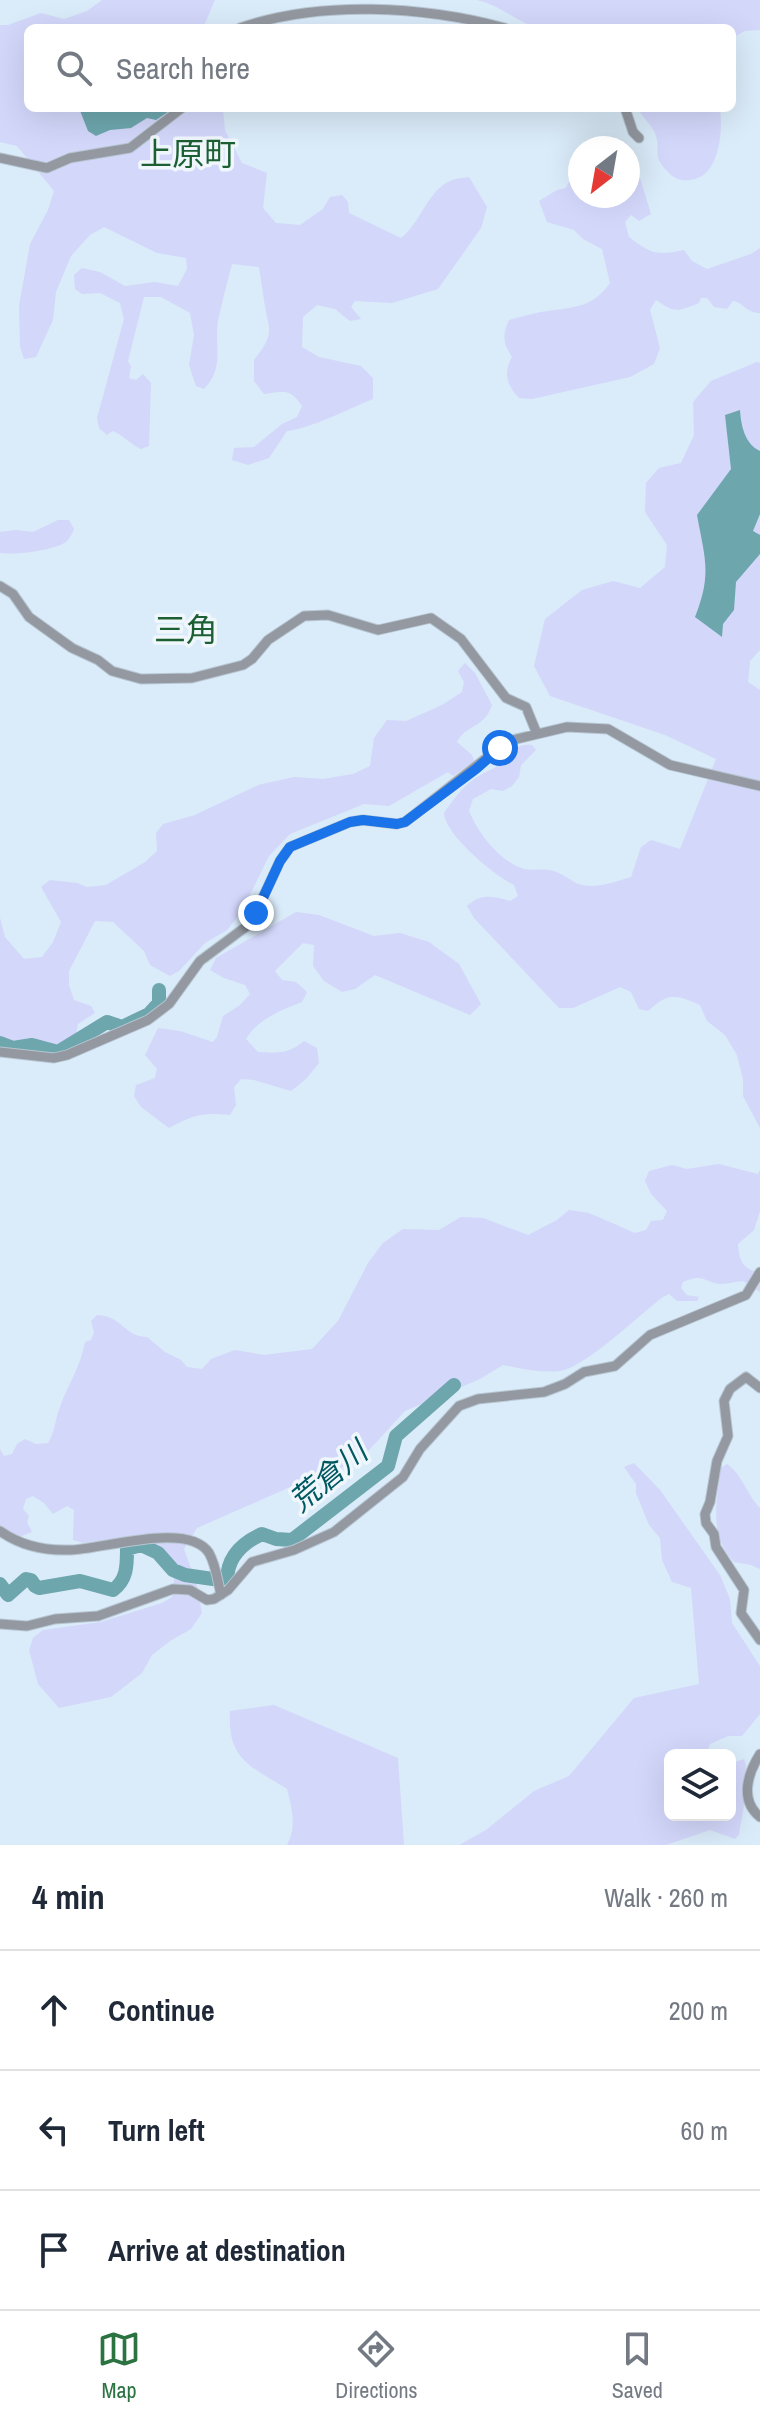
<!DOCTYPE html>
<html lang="en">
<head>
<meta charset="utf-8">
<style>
  :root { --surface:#fff; --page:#f6f6f7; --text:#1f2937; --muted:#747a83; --line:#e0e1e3; --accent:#2b7341 }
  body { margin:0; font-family:"Archivo Narrow","Noto Sans JP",sans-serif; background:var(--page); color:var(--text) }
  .controls { position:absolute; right:24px; bottom:24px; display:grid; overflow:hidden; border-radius:12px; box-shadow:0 8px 32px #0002 }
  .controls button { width:72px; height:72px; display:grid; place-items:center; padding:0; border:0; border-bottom:2px solid var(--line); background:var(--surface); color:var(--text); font:40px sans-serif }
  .compass { position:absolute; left:568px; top:136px; width:72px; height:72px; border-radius:50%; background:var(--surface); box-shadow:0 8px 32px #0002; rotate:211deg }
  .stop { position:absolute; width:24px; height:24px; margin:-18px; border:6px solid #1a73e8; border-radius:50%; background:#fff }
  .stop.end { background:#1a73e8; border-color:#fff; box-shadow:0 2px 8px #0008 }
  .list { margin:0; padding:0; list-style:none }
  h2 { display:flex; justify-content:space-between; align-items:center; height:104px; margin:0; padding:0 32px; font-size:34px }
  h2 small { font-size:26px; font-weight:400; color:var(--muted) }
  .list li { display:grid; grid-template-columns:52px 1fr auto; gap:24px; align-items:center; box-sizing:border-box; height:120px; padding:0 32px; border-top:2px solid var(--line) }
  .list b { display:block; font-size:30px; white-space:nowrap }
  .list em { font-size:26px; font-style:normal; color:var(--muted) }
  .icon { flex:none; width:44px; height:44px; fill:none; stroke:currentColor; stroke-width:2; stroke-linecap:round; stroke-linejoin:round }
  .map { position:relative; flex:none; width:760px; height:1845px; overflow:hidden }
  .search { position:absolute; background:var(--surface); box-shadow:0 8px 32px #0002; left:24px; right:24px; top:24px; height:88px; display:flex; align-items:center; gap:20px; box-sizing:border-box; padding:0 28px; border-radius:12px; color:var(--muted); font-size:30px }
  .sheet { height:464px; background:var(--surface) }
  nav { display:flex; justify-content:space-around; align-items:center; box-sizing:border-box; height:112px; border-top:2px solid var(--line); background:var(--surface); font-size:22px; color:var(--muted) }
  nav a { display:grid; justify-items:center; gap:4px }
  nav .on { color:var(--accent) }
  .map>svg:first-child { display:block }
  .green { fill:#d3d7fa }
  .water { fill:#6da6ad }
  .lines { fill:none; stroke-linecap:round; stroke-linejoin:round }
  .river { stroke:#6da6ad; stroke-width:14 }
  .minor-casing { stroke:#b7c6d3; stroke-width:11 }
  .minor { stroke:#9498a0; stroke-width:9 }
  .route { stroke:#1a73e8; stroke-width:10 }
  .labels { text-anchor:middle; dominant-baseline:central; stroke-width:7; stroke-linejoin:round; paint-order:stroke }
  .water-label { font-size:30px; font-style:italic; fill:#015860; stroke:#eff6fc }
  .quarter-label { font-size:32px; fill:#1c5f32; stroke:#eff6fc }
</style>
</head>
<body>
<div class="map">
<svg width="760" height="1845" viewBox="0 0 760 1845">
  <rect width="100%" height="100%" fill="#daebf9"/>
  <!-- green -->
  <path class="green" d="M102 0H215L203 28H28V108H223L225 130 242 163 267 173 263 208 276 223 300 225 323 209 330 197 342 195 348 202 349 213 401 238C420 224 428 190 450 181 456 178 464 178 469 177L487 207 481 228 438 289 392 303 355 301 351 307 361 319 350 321 335 309 317 305 303 317 302 347 319 357 361 366 373 378V399C348 409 312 428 287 431L269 458 248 465 232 460 234 448 254 447 282 424 297 417 302 406C290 388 284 391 264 394L254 381V360C277 331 268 331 264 300 262 289 261 278 259 267L232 264C227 283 222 302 218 321 214 348 225 367 204 389L196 386 189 365 194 335 190 313 161 297H144L128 361 131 366 129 378 136 380 143 374 151 383 149 446 141 449C132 445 119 432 112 431L107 435 99 428 97 418 124 319 120 303 100 293 82 294 75 289 74 275 82 268 100 272 125 286 155 282 178 286 187 269 186 258 157 253 104 227 90 235 71 256 56 292 53 320 36 357 24 359 20 347 19 306 30 244 48 210 54 191 17 146 0 142V25H8L41 13 64 19 87 11Z
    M477 0H760V30L745 31 732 38V28H536C515 20 499 5 477 0Z
    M637 108H720C723 131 720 177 690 180 681 181 674 179 668 172 650 154 662 150 655 133 651 125 642 116 637 108Z
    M580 157V196H628V160L637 168 651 214 639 221 631 215 625 222 629 237C651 254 657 256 684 250L692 261 707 269 751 254 760 248V313C746 313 743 302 733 301L727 309 714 307 707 298H701L699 303C677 312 675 313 656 300L650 310 660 348 654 364 630 377 532 399 519 398C507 386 503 373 512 357 503 343 502 335 509 320 520 317 530 314 541 312 570 307 591 310 610 283L602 249 583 239 574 230 547 222 539 201 557 190 566 188Z
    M757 362 760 363V650L750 661 748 682 760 690V1128L743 1096V1079L737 1055 725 1035 707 1021 700 1005C675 994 669 992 648 1011L639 1009 631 992 620 987 573 1008H559L474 918 467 906C481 893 493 896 510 901L518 896 514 885C495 876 445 835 444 813 453 800 465 783 479 776 484 772 490 771 496 767 507 758 515 742 532 745L536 750 521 765 519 777 512 786 503 791 491 789 473 799 469 811C478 833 500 862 524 869 533 871 544 868 554 871 564 874 573 883 582 885 597 889 618 881 631 877L641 847 651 840 680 849 716 759 665 735 550 696 534 666 545 619 582 590 613 581 640 588 665 567 667 545 645 512 646 483 659 468 681 463 694 435 693 402 711 381Z
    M58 520H69L74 529C73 532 69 539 67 541 55 551 15 555 0 553V532L16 530 33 532Z
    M465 663 475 673 492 705C484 729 466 724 457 742L472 755 474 761 453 776 448 772 389 806 364 804 290 834 269 856 242 911 227 930 205 943 179 971 170 976 150 965 144 951 113 922 95 921 69 971V985L74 1000 91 1006 95 1013 78 1024 75 1038 54 1046 34 1041 15 1044 0 1039V918L5 937 24 959 42 957 53 942 61 922 41 887 50 880 77 883 87 887 106 885 145 862 157 851 156 833 163 824 195 815 258 785 294 777 323 779 353 774 370 766 374 738 387 720 406 721 442 705 462 692 464 682 458 671Z
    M296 912 319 915 374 936 400 933 429 942 459 964 481 1004 470 1015 375 975 355 989 342 992 324 981 313 966 314 945 303 943 275 971 282 980 296 982 307 992 302 1002C281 1010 258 1019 246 1039L258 1052C278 1053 289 1054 304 1041L317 1048 319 1063 306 1079 291 1091 254 1080 241 1079 234 1087 236 1105 230 1115C204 1112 192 1115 169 1128L141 1107 134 1096 136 1085 155 1078 157 1069 145 1055 158 1028 180 1031 213 1042 217 1037 223 1016 240 1005 250 994 245 985 224 978 210 970 216 958Z
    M719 1164 758 1174 760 1170V1211L754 1230 738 1244C739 1261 743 1269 760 1273V1292L743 1281C737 1281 729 1284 723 1284 704 1284 706 1272 683 1282L681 1288 687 1295 699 1297 697 1301H677L669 1294 663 1297C639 1315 586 1367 560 1371 542 1373 521 1369 503 1365L480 1379 405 1411 359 1461 297 1484 197 1528 184 1549 197 1585 202 1613 191 1629 170 1641 152 1655 142 1673 111 1697 59 1708 38 1684 29 1650 33 1638 43 1630 101 1622 162 1603 172 1597C180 1563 162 1555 138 1536L84 1543 73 1540 74 1510 67 1506 53 1514 44 1503 33 1496 26 1499 23 1509 29 1516 27 1522 32 1532 19 1537 0 1526V1449L4 1456 12 1454 17 1444 25 1439 36 1444 48 1443C55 1432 55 1419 60 1407 68 1384 81 1366 85 1342L91 1340 94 1332 91 1321 97 1315C123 1316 124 1337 147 1337L165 1352 181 1360 187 1367 202 1369 211 1359 235 1350 264 1355 312 1349 338 1321 368 1263 383 1243 403 1229 439 1230 461 1217 483 1218 528 1235 557 1220 569 1210 589 1213 635 1233 646 1230 651 1221 663 1220 667 1211 651 1194 645 1181 649 1171 672 1165 687 1169Z
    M634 1463 660 1490 720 1575 730 1599 732 1623 760 1666V1714L742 1736H728L710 1744 706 1755H670V1815H730V1770L735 1762 744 1759C752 1780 742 1812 739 1835L735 1839 710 1830 666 1845H459L486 1830 534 1791 569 1776 634 1698 699 1684 691 1588 672 1582 662 1560 660 1538 649 1525 636 1493V1484L624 1467Z
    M727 1464C742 1474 747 1495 760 1508V1569L751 1565 734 1562C709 1535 716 1502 721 1468Z
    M274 1705 398 1758 404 1845H287C297 1827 292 1808 287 1789 251 1766 227 1760 230 1711Z"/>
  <!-- water -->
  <path class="water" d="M79 108H174L156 120 147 118 131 128 110 130 96 136 88 131Z
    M740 410C741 426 745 444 760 451V514L753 531 760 535V554L736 582 734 610 723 624 722 637 695 617C712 574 705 559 697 515L731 469 725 415Z"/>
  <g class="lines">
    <!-- river -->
    <path class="river" d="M0 1043 13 1048 32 1045 58 1052 107 1022 122 1027 149 1014 159 1003V990
      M0 1584 8 1595 26 1579 31 1580 35 1586 39 1588 80 1581 113 1590C127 1580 127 1566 127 1549L141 1545 158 1553 173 1570 185 1575 227 1581C227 1557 242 1543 262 1534L276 1539 292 1540 388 1466 396 1436 454 1385"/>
    <defs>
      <path id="minor" d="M240 28C320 0 423 6 505 28
        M625 108 633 132 639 138
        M0 158 47 168 70 158 130 148 182 108
        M0 586 13 594 29 617 72 648 98 660 112 671 141 679 192 678 243 665 252 659 268 640 304 616 328 615 378 630 431 618 461 639 506 698 526 707 537 734
        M0 1052 54 1058 67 1055 148 1020 169 1004 200 961 251 923 280 861 290 847 350 822 363 820 397 824 405 822 508 741 567 727 608 729 670 765 760 786
        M760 1388 746 1377 730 1389 724 1401 728 1436 717 1461 710 1502 705 1514 706 1523 714 1534 716 1547 744 1590 741 1613 760 1640
        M0 1531C21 1546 45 1551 71 1550 103 1549 189 1521 209 1553 216 1565 218 1583 221 1595
        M0 1624 27 1626 55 1619 98 1616 173 1589 190 1590 207 1600 214 1599 228 1590 252 1562 294 1550 334 1532 403 1477 420 1449 459 1406 478 1399 544 1392 565 1384 584 1372 615 1366 650 1335 746 1295 760 1272
        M760 1754C748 1773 739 1800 760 1817"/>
    </defs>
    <!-- minor casing -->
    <use href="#minor" class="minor-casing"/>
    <!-- minor -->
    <use href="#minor" class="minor"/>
  </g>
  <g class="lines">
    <!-- route -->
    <path class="route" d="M256 913 280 861 290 847 350 822 363 820 397 824 405 822 476 769 500 748"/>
  </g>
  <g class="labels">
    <!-- water labels -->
    <g class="water-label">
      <text transform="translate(328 1476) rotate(-40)">荒倉川</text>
    </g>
    <!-- quarter labels -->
    <g class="quarter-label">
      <text x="188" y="153">上原町</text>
      <text x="186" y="629">三角</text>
    </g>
  </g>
</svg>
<div class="controls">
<button><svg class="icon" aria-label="layers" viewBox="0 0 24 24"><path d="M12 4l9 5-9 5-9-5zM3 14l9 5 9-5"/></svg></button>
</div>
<svg class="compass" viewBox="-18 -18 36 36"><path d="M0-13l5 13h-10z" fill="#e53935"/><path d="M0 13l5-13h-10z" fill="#747a83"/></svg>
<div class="stop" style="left:500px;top:748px"></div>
<div class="stop end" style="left:256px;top:913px"></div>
<div class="search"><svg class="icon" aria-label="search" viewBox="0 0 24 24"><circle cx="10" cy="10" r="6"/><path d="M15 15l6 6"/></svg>Search here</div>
</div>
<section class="sheet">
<h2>4 min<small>Walk · 260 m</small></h2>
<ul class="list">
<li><svg class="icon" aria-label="ahead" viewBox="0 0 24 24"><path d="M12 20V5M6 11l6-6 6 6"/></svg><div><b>Continue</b></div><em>200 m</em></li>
<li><svg class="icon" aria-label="left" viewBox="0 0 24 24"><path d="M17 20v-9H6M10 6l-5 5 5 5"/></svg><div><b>Turn left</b></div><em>60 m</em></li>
<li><svg class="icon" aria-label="arrive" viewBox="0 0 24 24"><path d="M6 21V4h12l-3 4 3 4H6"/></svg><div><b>Arrive at destination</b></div></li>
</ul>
</section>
<nav>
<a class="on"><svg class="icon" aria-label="map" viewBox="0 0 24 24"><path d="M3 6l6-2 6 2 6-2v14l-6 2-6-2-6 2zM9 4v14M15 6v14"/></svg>Map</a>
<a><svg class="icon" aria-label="directions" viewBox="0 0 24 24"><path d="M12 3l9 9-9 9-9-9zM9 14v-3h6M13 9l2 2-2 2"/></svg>Directions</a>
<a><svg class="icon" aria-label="saved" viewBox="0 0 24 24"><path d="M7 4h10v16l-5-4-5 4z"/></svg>Saved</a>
</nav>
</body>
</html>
